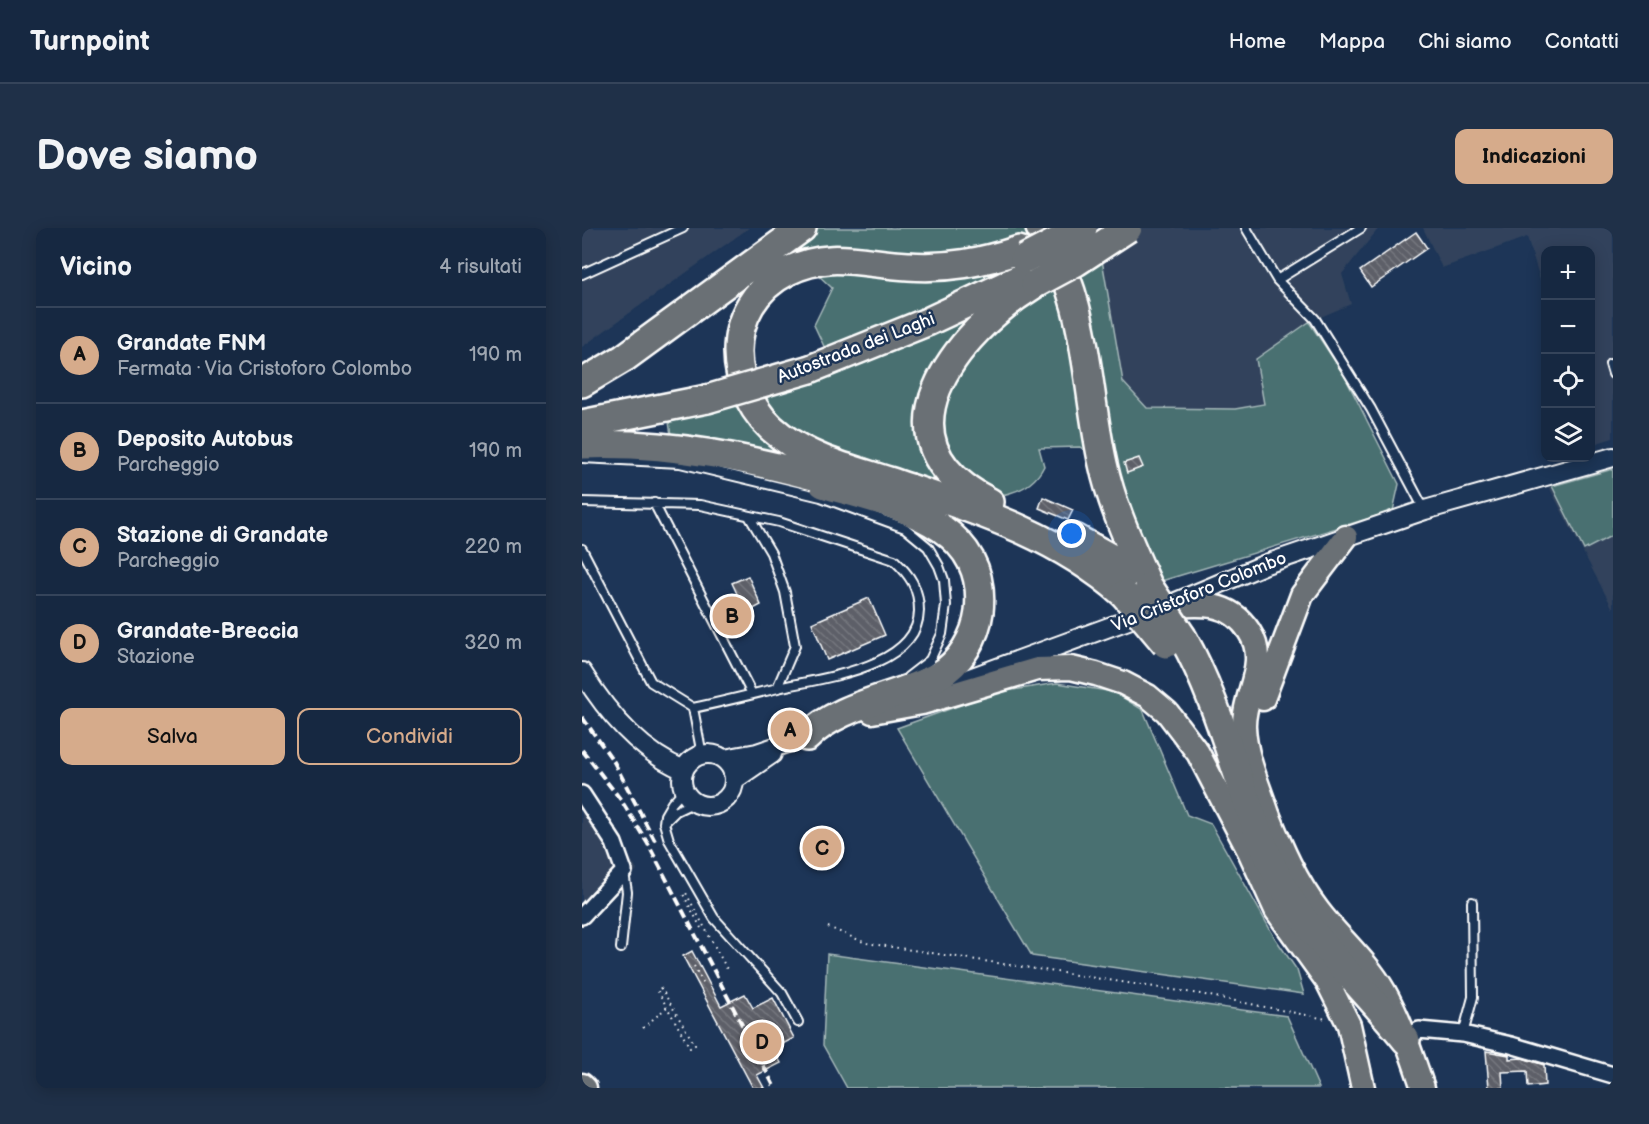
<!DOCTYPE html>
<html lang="it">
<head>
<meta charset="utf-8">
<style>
  :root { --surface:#162841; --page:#1f3048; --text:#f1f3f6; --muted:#9ea6b1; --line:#35445a; --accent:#d6ab8b }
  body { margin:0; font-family:"Balsamiq Sans",sans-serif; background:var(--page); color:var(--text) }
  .controls { position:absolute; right:18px; top:18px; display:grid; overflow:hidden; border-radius:12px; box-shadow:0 3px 15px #0003 }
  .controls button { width:54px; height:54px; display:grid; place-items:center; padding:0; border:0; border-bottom:2px solid var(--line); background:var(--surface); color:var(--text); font:30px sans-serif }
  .you { position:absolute; left:490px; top:306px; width:21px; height:21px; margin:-15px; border:4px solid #fff; border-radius:50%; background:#1a73e8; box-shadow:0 0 0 9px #1a73e833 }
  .badge { display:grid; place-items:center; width:39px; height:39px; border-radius:50%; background:var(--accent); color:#111; font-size:20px; font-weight:700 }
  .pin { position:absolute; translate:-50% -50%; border:3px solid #fff; box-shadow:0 2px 6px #0006 }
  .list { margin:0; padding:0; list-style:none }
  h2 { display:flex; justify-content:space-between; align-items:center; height:78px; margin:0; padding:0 24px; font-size:26px }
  h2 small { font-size:20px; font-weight:400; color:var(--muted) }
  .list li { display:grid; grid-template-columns:39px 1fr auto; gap:18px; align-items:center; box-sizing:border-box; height:96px; padding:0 24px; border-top:2px solid var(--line) }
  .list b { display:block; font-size:22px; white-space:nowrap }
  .list p { margin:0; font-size:20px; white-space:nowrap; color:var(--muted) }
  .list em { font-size:20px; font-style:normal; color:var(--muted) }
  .actions { display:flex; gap:12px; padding:18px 24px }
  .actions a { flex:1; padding:14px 0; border:2px solid var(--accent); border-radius:12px; text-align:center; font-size:21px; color:var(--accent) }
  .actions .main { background:var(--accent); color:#111 }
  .icon { flex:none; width:33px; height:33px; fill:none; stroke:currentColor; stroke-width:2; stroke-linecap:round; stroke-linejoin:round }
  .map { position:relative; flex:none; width:1031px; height:860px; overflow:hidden; border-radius:12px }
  header { display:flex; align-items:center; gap:36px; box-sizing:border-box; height:84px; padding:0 30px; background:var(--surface); border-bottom:2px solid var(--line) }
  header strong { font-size:28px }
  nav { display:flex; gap:33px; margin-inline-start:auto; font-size:21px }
  .intro { display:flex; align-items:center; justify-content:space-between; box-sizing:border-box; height:144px; padding:0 36px }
  h1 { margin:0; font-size:42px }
  .button { padding:15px 27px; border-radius:12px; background:var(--accent); color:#111; font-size:21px; font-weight:700 }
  main { display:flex; gap:36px; padding:0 36px }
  aside { flex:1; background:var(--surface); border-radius:12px; box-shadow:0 3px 15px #0003 }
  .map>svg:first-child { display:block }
  .built { fill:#30425c }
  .grass { fill:#496f71; stroke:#a4b7b8; stroke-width:1.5 }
  .building { fill:url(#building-back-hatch); stroke:#fff; stroke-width:1.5 }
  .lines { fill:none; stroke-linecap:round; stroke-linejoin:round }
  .service-casing { stroke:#fff; stroke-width:12 }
  .minor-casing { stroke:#fff; stroke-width:20 }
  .tertiary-casing { stroke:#fff; stroke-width:22 }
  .primary-casing { stroke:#fff; stroke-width:27 }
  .motorway-casing { stroke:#fff; stroke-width:32 }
  .path { stroke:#fff; stroke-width:2; stroke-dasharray:1.5 4.5; stroke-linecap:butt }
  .service { stroke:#1d3557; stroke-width:8 }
  .minor { stroke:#1d3557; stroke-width:15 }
  .tertiary { stroke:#1d3557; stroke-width:18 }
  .primary { stroke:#6a7074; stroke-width:22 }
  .motorway { stroke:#6a7074; stroke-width:27 }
  .rail { stroke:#fff; stroke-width:4; stroke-dasharray:9 4.5; stroke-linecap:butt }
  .motorway-bridge-casing { stroke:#fff; stroke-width:32; stroke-linecap:butt }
  .motorway-bridge { stroke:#6a7074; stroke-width:27 }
  .labels { text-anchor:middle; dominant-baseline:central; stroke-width:5; stroke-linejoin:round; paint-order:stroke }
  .street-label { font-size:18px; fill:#fff; stroke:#1d3557 }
</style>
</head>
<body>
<header>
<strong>Turnpoint</strong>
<nav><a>Home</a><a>Mappa</a><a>Chi siamo</a><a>Contatti</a></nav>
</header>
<div class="intro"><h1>Dove siamo</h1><a class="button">Indicazioni</a></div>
<main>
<aside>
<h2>Vicino<small>4 risultati</small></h2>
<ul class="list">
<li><span class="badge">A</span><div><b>Grandate FNM</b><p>Fermata · Via Cristoforo Colombo</p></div><em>190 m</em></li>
<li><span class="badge">B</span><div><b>Deposito Autobus</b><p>Parcheggio</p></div><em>190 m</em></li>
<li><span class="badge">C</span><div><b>Stazione di Grandate</b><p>Parcheggio</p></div><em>220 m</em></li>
<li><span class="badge">D</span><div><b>Grandate-Breccia</b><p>Stazione</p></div><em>320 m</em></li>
</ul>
<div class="actions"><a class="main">Salva</a><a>Condividi</a></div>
</aside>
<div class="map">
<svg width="1031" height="860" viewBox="0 0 1031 860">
  <defs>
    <pattern id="building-back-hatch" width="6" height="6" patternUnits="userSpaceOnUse" patternTransform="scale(1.5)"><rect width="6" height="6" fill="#5d5f67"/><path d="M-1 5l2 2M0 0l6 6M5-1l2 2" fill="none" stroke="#75777e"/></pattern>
  </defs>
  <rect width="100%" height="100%" fill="#1d3557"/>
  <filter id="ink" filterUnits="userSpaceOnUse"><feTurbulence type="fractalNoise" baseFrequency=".0167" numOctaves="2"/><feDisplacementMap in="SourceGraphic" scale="12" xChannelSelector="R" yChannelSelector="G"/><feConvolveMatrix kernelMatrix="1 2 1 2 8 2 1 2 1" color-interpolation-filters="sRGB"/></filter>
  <g filter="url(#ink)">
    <!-- built -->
    <path class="built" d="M0 0H167L0 119Z
      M484 0H797L760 46 769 76 727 94 674 131 682 176 653 181 565 180 541 154 519 27Z
      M841 0H1031V210L1009 217 1008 22H963V67L945 9 860 40Z
      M1031 240V381L967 259Z
      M0 553 21 582 55 642 0 699Z"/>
    <!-- grass -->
    <path class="grass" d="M206 0H484L519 26 541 154 565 180 653 181 682 176 674 131 727 94 762 147 817 256 811 283 576 354 532 244 498 219 457 220 462 238C446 271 407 269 376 269L89 207 87 194 254 144 232 97 250 60 234 45 161 71 155 62Z
      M1031 241V307L1002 322 970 258Z
      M475 455 532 464 561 482 605 587 629 596 693 710 715 742 722 766 450 728 315 500 412 465Z
      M245 726 705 788 737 860H265L241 817Z"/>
    <!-- building -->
    <path class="building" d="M834 4 845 20 789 59 778 43Z
      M557 230 561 239 545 245 542 235Z
      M461 269 491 282 486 292 457 280Z
      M166 348 179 377 164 385 150 355Z
      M287 370 303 407 245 432 230 395Z
      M110 723 139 778 163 766 171 780 191 770 212 810 191 821 199 835 175 847 182 860H171L101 728Z
      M904 823 927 827V831L940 830 962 837 963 857 946 859 945 843 920 844 921 860H907Z"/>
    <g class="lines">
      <defs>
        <path id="service" d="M664 0 695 52
          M779 0 695 52 733 91 789 181 842 281
          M0 46 101 0
          M1028 136 1031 146
          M0 230 98 235 239 269 323 300 346 319 357 338 362 352 364 377 360 406 348 432 326 449
          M0 274 118 277 197 294 312 332C328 347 337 360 337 383 336 440 239 450 196 460 168 467 140 474 111 480L120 527
          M72 275 170 466
          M167 288 189 325 203 364 213 418 195 460
          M0 321 69 454 111 480
          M102 562 90 575 83 587 82 595 87 612 132 690 200 765 216 794
          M82 595 94 583 113 574
          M39 720 45 664 42 644
          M881 806 891 769 890 674"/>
        <path id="minor" d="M0 566 32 615 42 643 0 688
          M824 812 837 802 881 806 929 817 1031 847"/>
        <path id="tertiary" d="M594 374 684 336 843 282 1031 229
          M0 444C24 483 58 524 102 542
          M377 454 568 384
          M100 552a26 26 0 1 1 52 0a26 26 0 1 1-52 0Z
          M142 531 175 525 235 505
          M152 552 190 526"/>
        <path id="primary" d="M582 379C615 376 646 371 667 403 688 435 661 465 662 499 663 528 677 559 686 586 699 619 714 654 736 682 757 710 785 733 802 763 819 793 830 828 841 860
          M681 471 720 367 764 309
          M290 484 340 475 455 441 489 440 514 446 541 455 566 468 585 484 616 525 667 623 694 682 745 753 767 797 781 860
          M0 857 3 860"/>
        <path id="motorway" d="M458 0C507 68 503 157 521 236 530 278 548 316 565 355
          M437 22C400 34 365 41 326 38 281 36 249 22 206 43 138 77 143 167 199 208 230 232 270 241 307 253 393 282 472 305 542 366
          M228 141 345 94 439 50
          M0 155 42 130 220 0
          M0 196 125 171
          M0 217C90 213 175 232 261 256
          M408 274C286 214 373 105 453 56
          M493 310 531 331 567 359
          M601 410C642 483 657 568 693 643 723 707 780 757 824 812
          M225 509C257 476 315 470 356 448 378 436 394 408 397 384 407 292 309 277 241 256"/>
      </defs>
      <!-- service casing -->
      <use href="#service" class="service-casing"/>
      <!-- minor casing -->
      <use href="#minor" class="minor-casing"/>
      <!-- tertiary casing -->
      <use href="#tertiary" class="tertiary-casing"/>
      <!-- primary casing -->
      <use href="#primary" class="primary-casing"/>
      <!-- motorway casing -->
      <use href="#motorway" class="motorway-casing"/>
      <!-- path -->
      <path class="path" d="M246 699 284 715 618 766 744 791
        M119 700 101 666 104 665 146 743
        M112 738 122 757
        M79 760 75 762 85 779
        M61 800 85 779 108 820 113 817 79 760"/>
      <!-- service -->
      <use href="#service" class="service"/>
      <!-- minor -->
      <use href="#minor" class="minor"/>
      <!-- tertiary -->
      <use href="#tertiary" class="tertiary"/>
      <!-- primary -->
      <use href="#primary" class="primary"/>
      <!-- motorway -->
      <use href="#motorway" class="motorway"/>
      <!-- rail -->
      <path class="rail" d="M0 489 32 534 73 613
        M0 522 39 572 66 616 193 860"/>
      <defs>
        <path id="motorway-bridge" d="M442 31 501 0
          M453 56 494 34 546 0
          M125 171 228 141
          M567 359 601 410
          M542 366 584 416"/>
      </defs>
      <!-- motorway-bridge casing -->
      <use href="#motorway-bridge" class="motorway-bridge-casing"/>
      <!-- motorway-bridge -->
      <use href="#motorway-bridge" class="motorway-bridge"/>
    </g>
  </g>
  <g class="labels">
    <!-- street labels -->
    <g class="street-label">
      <text transform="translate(274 120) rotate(-21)">Autostrada dei Laghi</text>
      <text transform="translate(617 364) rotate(-22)">Via Cristoforo Colombo</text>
    </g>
  </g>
</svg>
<div class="controls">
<button>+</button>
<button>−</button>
<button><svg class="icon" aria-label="locate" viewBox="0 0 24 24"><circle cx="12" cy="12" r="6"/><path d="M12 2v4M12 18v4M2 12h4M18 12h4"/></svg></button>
<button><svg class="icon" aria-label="layers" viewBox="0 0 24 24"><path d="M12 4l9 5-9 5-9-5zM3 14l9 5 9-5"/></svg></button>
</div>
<div class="you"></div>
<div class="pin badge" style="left:208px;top:502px">A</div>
<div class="pin badge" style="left:150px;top:388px">B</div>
<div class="pin badge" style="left:240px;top:620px">C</div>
<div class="pin badge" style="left:180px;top:814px">D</div>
</div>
</main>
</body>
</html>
